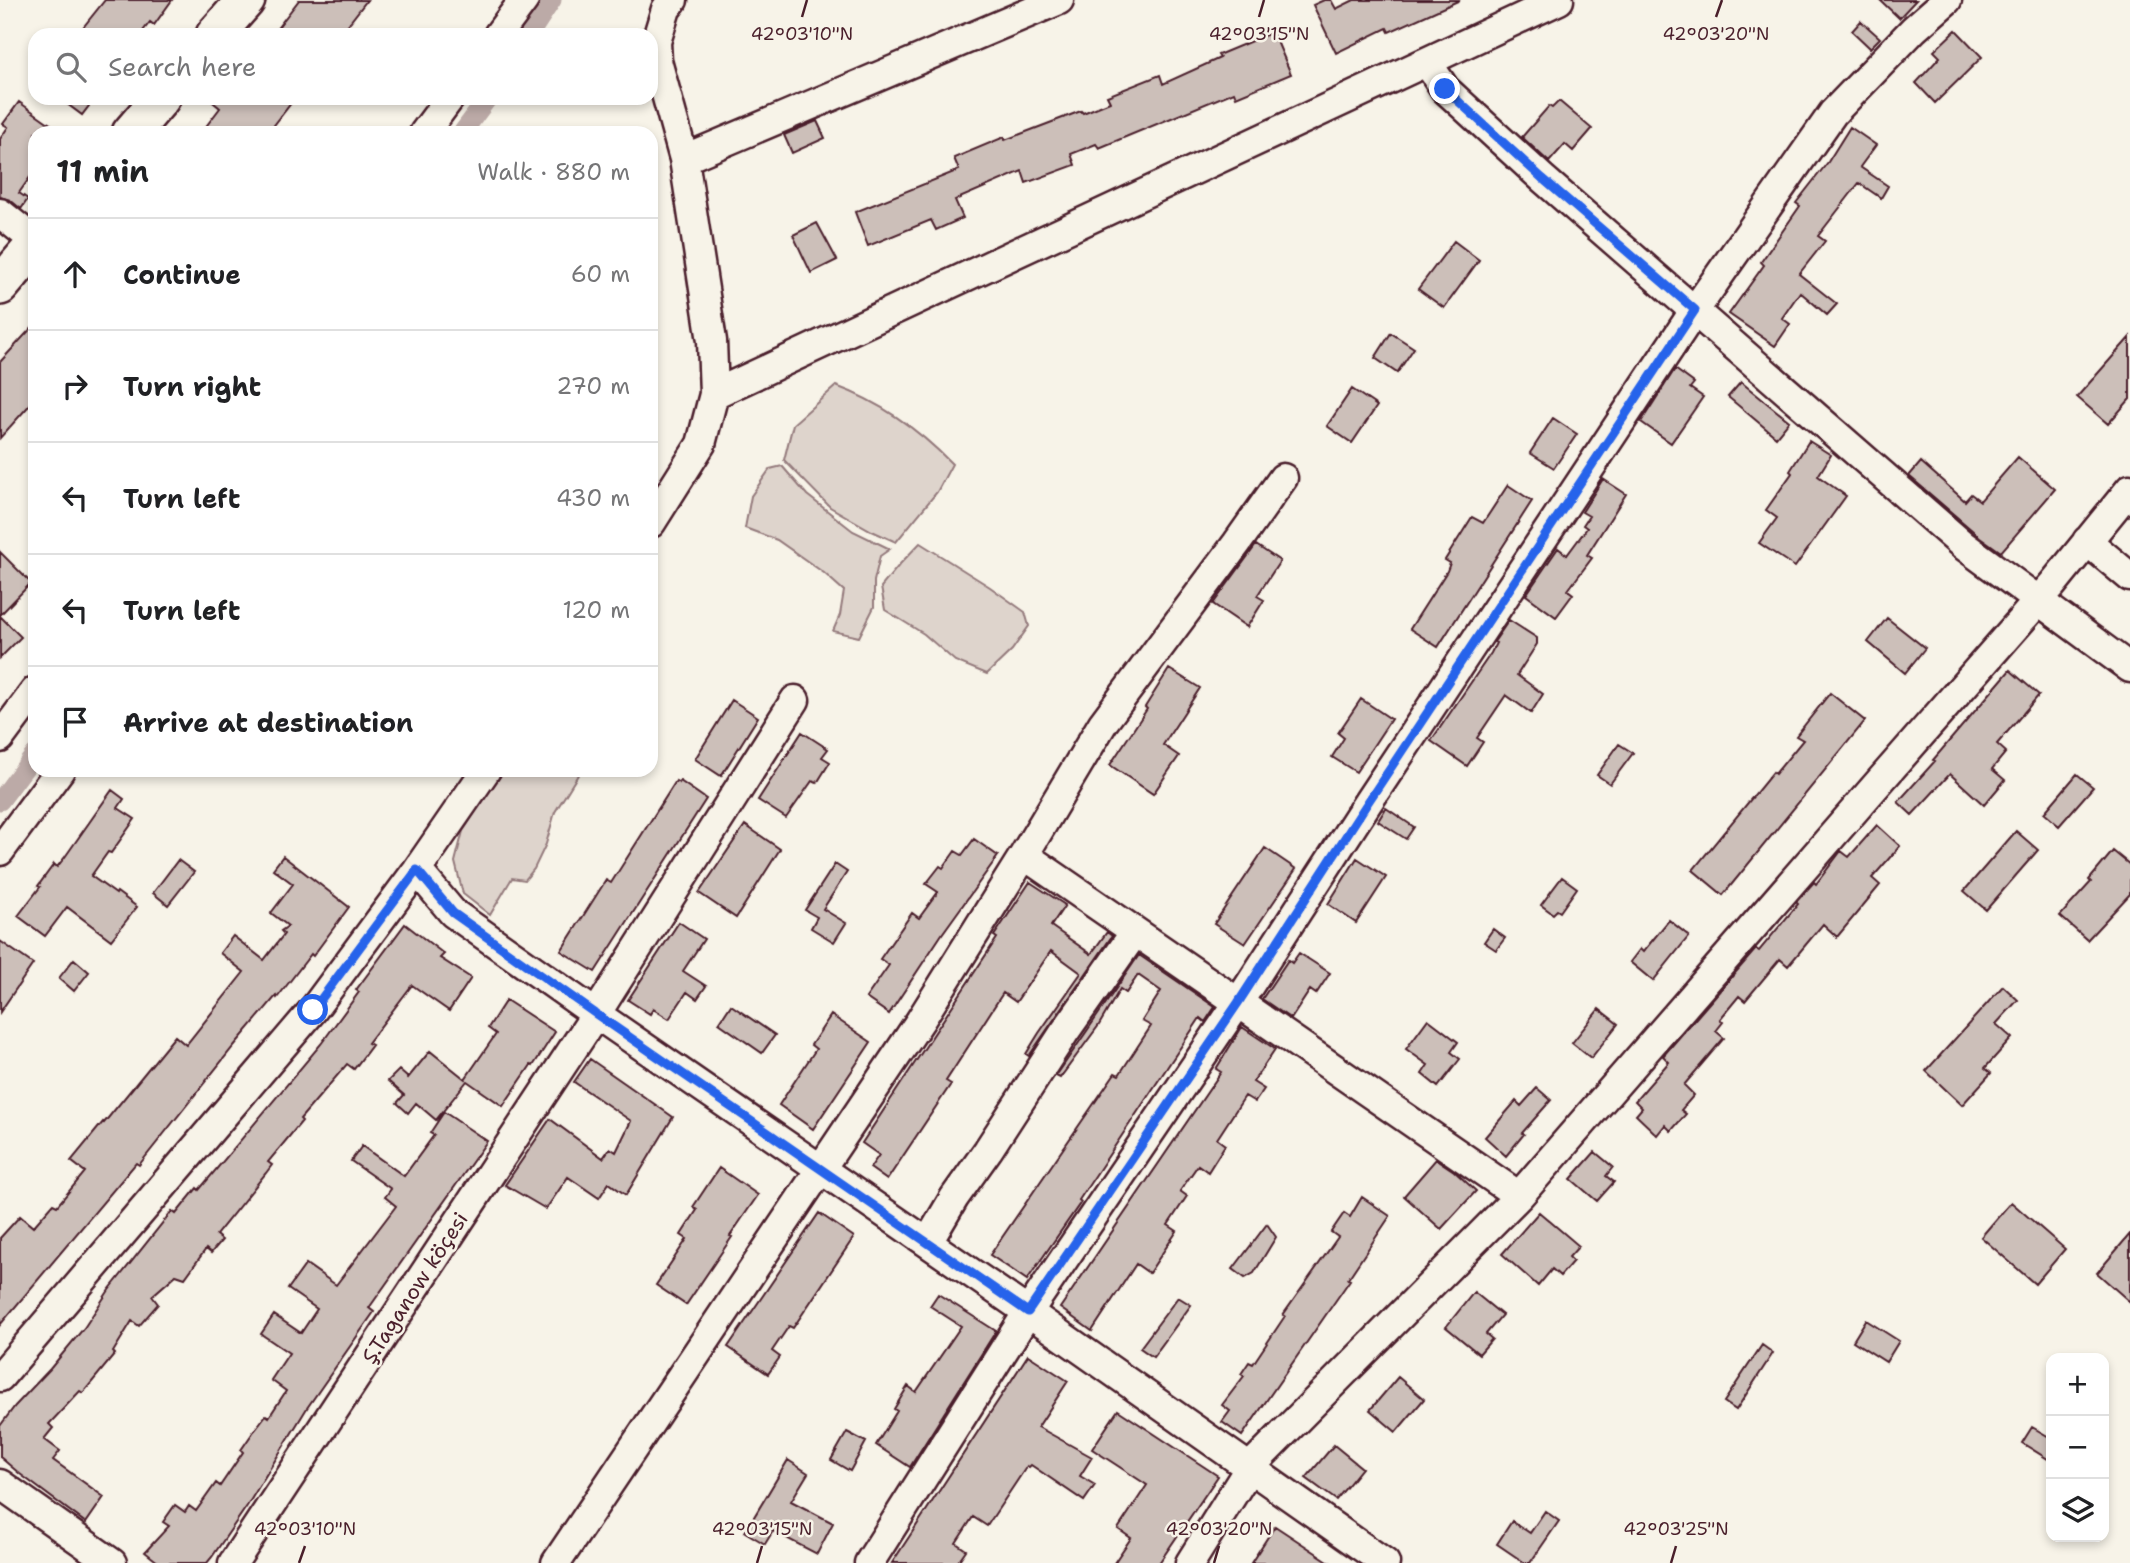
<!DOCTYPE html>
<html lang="en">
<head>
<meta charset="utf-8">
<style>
  :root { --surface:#fff; --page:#f6f6f6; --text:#202124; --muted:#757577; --line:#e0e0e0 }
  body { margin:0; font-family:"Shantell Sans",sans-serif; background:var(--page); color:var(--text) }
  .controls { position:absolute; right:21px; bottom:21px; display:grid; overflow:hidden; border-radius:14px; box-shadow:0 4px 10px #0003 }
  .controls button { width:63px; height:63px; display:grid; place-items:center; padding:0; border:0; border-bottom:2px solid var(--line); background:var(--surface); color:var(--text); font:35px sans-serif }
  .stop { position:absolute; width:21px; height:21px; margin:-16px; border:5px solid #2563eb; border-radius:50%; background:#fff }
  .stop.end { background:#2563eb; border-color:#fff; box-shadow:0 2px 7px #0008 }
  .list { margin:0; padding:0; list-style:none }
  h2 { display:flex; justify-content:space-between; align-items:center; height:91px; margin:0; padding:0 28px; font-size:30px }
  h2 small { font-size:23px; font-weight:400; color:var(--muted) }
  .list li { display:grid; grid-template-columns:46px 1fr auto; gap:21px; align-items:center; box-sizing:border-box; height:112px; padding:0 28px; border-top:2px solid var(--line) }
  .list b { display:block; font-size:26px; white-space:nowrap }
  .list em { font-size:23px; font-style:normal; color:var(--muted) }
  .icon { flex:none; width:38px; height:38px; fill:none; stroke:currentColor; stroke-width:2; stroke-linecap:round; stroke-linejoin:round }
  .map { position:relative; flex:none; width:2130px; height:1563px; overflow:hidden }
  .search { position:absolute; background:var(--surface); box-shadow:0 4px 10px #0003; left:28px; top:28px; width:630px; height:77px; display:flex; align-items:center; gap:18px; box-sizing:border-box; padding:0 24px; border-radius:21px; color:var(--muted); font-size:26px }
  .panel { position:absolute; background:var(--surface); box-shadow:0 4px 10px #0003; left:28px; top:126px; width:630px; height:651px; border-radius:21px }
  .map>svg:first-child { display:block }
  .green { fill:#ded4cc; stroke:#947a7c; stroke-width:2 }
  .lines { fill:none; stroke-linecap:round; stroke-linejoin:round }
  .canal { stroke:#bcaaa7; stroke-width:19 }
  .building { fill:#ccbfb9; stroke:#4a1f2b; stroke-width:2 }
  .minor-casing { stroke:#4a1f2b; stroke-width:33 }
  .major-casing { stroke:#4a1f2b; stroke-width:42 }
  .minor { stroke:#f7f3e8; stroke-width:28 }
  .major { stroke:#f7f3e8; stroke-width:37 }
  .route { stroke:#2563eb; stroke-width:9 }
  .ticks { fill:none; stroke:#4a1f2b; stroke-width:2.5 }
  .labels { text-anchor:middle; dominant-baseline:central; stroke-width:5; stroke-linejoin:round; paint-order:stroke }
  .street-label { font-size:21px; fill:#4a1f2b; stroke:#f7f3e8 }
  .ticks-label { font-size:18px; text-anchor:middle; fill:#4a1f2b; stroke:#f7f3e8; stroke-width:5; stroke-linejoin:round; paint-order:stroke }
</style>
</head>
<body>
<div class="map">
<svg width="2130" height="1563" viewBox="0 0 2130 1563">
  <rect width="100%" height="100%" fill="#f7f3e8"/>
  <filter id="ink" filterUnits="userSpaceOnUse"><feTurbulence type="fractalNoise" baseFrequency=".0143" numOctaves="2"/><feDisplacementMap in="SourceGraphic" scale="14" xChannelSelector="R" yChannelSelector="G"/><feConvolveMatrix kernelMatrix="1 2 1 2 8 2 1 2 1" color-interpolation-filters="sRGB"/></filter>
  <g filter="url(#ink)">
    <!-- green -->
    <path class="green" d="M836 386C880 402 920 431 952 464L937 492 896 542 872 531 830 507 784 460 793 424Z
      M782 466 807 495 853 531 890 549 880 556 874 581V607L859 637 833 631 840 615 844 591 824 573 777 540 745 528 751 496 770 469Z
      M920 543 990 587 1025 612 1029 626 1012 650 987 674 955 661 924 634 885 610 881 587 900 564Z
      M503 770H581L555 812 546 844 534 869 525 880 512 878 490 915 463 894 455 862 463 831Z"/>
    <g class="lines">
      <!-- canal -->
      <path class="canal" d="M529 35 552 0
        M462 133 488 98
        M0 801 35 754"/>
    </g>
    <!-- building -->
    <path class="building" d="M105 0H172L154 25 150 22 140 35H77Z
      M299 0H367L340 35H272Z
      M1324 0H1331L1336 9 1354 0H1460L1389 32 1387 28 1336 53 1313 5Z
      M1880 0H1916L1899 18Z
      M1861 21 1880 38 1870 48 1852 31Z
      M1956 30 1982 57 1935 103 1916 83 1940 57 1934 51Z
      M1273 32 1291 74 1236 97 1234 92 1099 148 1096 144 1071 154 1075 165 1026 183 1022 171 955 200 963 218 936 230 931 220 868 246 855 212 959 170 954 158 1004 137 1005 140 1081 111 1083 113 1110 102 1107 96 1160 75 1163 84 1220 58 1218 55Z
      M59 98H95L82 115Z
      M208 98H295L268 133H201L220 108Z
      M1559 101 1592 129 1573 151 1565 144 1549 162 1522 137 1549 106 1552 108Z
      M19 102 63 133H35V170L19 193 28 199 21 209 10 200 0 197V139L8 127 3 124Z
      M817 121 825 138 792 153 784 135Z
      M1850 127 1876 145 1860 167 1888 186 1881 198 1859 183 1818 236 1825 241 1799 274 1837 304 1827 315 1800 292 1782 318 1790 324 1775 346 1729 314 1764 265 1761 262 1800 206 1796 203 1828 162Z
      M817 223 837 260 811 273 793 235Z
      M1454 241 1479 260 1444 308 1418 289Z
      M35 324V399L0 438V362Z
      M1391 333 1414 348 1397 373 1375 358Z
      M2130 337V399L2108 424 2077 397Z
      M1675 369 1694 383 1690 388 1703 397 1671 443 1641 422Z
      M1741 382 1789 421 1776 437 1728 397Z
      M1352 389 1377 406 1352 443 1327 426Z
      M1553 418 1577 434 1554 468 1530 453Z
      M1809 441 1831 455 1818 476 1846 496 1795 567 1759 543 1777 518 1766 510 1792 473 1790 471Z
      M2018 457 2055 489 2001 552 1980 537 1909 476 1921 462 1965 501 1971 494 1980 501Z
      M1603 479 1626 494 1587 555 1592 558 1568 590 1573 594 1556 617 1526 595 1558 548 1567 555 1587 528 1583 525 1589 516 1582 512Z
      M1508 485 1532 501 1438 647 1410 629 1447 571 1450 563 1445 560 1472 517 1483 523Z
      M1256 545 1280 561 1257 596 1264 600 1247 627 1213 604Z
      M0 552 31 583 0 615Z
      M0 616 21 637 0 658Z
      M1887 618 1925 648 1905 673 1868 642Z
      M1509 620 1537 638V644L1517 675 1543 694 1531 713 1506 695 1477 738 1483 742 1467 766 1431 741 1491 653 1496 643 1494 642Z
      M1169 669 1200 688 1163 745 1179 756 1153 794 1110 765 1147 709 1145 707Z
      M2010 670 2039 695 1997 744 2006 752 1992 769 2005 780 1984 805 1950 774 1912 815 1898 802 1935 761 1933 760Z
      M1830 693 1865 721 1723 895 1693 870 1773 772 1775 774 1803 740 1796 736Z
      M1361 699 1391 719 1356 772 1332 757 1344 738 1338 733Z
      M732 700 758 717 721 776 695 759Z
      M802 732 828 749 822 757 830 762 817 783 812 781 786 818 758 800Z
      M1619 744 1633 753 1610 784 1597 775Z
      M2077 774 2093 787 2059 826 2044 813Z
      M676 781 679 783 680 781 706 799 595 972 561 951 606 880 611 883Z
      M112 790 124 799 118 808 135 819 111 853 108 852 91 876 116 894 117 892 137 907 111 940 67 907 45 936 18 916 40 887 38 886 54 864 57 867 65 857Z
      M1386 808 1414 827 1406 839 1378 821Z
      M745 825 780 849 736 918 699 893Z
      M1877 825 1900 846 1872 878 1880 885 1837 937 1823 924 1788 966 1780 959 1745 1001 1739 996 1720 1019 1723 1022 1716 1031 1724 1038 1684 1085 1694 1095 1681 1110 1686 1114 1671 1131 1665 1125 1657 1135 1636 1115 1642 1108 1635 1101 1669 1062 1663 1056 1756 949 1759 951 1798 904 1796 902 1814 882 1816 884 1841 851 1849 857Z
      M2016 831 2038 850 1986 910 1964 891Z
      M974 839 998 856 942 934 889 1014 866 998 889 965 880 959 912 913 919 918 938 892 926 884 940 866 943 868 955 851 962 855Z
      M1265 848 1296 869 1245 944 1214 924Z
      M2113 851 2130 865V894L2087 940 2060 916 2091 882 2089 880Z
      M283 856 349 907 313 956 311 954 277 998 276 996 233 1047 139 1165 136 1163 0 1325V1238L20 1216 33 1227 53 1204 57 1206 85 1172 71 1161 103 1122 104 1123 175 1036 186 1045 244 972 220 953 233 936 264 960 284 934 281 931 288 926 271 913 293 884 273 869Z
      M1357 858 1386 877 1356 923 1328 904Z
      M178 860 194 872 168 905 153 893Z
      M835 864 847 872 823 909 846 923 834 942 811 928 817 917 805 910Z
      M1562 877 1577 888 1560 912 1557 910 1553 914 1541 905Z
      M1030 882 1065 905 1051 926 1091 954 1107 932 1112 936 1029 1056 1026 1054 1039 1033 1081 973 1051 951 1016 1002 1003 993 946 1081 951 1084 887 1180 870 1168 879 1155 862 1143 997 938 994 936Z
      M1669 920 1689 936 1653 981 1630 962 1640 949 1643 952Z
      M679 922 704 939 683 971 706 986 697 999 687 992 669 1019 653 1009 650 1014 628 1000Z
      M405 924 444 954 440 958 471 978 449 1011 412 985 368 1043 372 1045 354 1069 347 1064 300 1119 302 1121 268 1162 272 1165 266 1173 216 1235 222 1240 211 1253 206 1249 185 1278 176 1275 152 1296 158 1304 139 1326 132 1321 113 1352 115 1354 83 1393 80 1391 49 1424 53 1428 44 1439 60 1451 53 1460 104 1497 86 1523 20 1474 0 1457V1426L15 1406 50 1369 84 1328 109 1290 172 1211 176 1214 197 1188 199 1190 321 1044 359 992 356 990Z
      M1493 929 1505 938 1496 950 1484 942Z
      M0 941 33 964 0 1012Z
      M1299 953 1330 973 1316 994 1310 990 1291 1019 1262 999 1288 960 1292 963Z
      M1139 955 1215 1007 1205 1022 1200 1018 1079 1200 1081 1202 1027 1280 990 1255 1115 1073 1119 1075 1151 1026 1142 1021 1161 991 1138 975 1126 993 1120 989 1099 1025 1060 1078 1056 1076Z
      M74 959 89 972 74 991 59 978Z
      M2003 986 2018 1000 1996 1024 2012 1038 1985 1068 1991 1073 1962 1105 1926 1071Z
      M506 1000 555 1032 533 1066 531 1065 503 1106 467 1081 436 1120 416 1103 408 1113 397 1103 404 1095 388 1081 399 1070 408 1078 430 1051 465 1079 496 1034 488 1028Z
      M731 1005 775 1035 762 1053 719 1023Z
      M1599 1009 1618 1024 1591 1058 1572 1043Z
      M831 1015 871 1042 813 1129 779 1105 816 1049 811 1045Z
      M1428 1019 1458 1042 1451 1052 1460 1059 1438 1087 1422 1074 1428 1065 1406 1049Z
      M1242 1027 1275 1049 1253 1082 1264 1089 1255 1102 1245 1096 1217 1139 1225 1145 1208 1172 1198 1165 1180 1191 1187 1196 1168 1225 1177 1231 1149 1273 1136 1264 1092 1331 1060 1308 1221 1072 1216 1069Z
      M590 1059 673 1117 626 1195 609 1183 599 1198 568 1177 546 1209 505 1185 550 1119 603 1158 610 1148 616 1152 631 1121 574 1082Z
      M1537 1088 1551 1100 1522 1133 1524 1134 1506 1156 1485 1137 1516 1101 1521 1106Z
      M444 1112 487 1141 369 1308 374 1312 307 1408 247 1506 212 1557 207 1563H159L145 1552 169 1526 163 1522 175 1505 185 1512 189 1506 196 1511 216 1483 220 1486 243 1452 241 1450 256 1428 266 1415 269 1417 286 1391 271 1380 289 1353 261 1334 274 1315 301 1333 317 1309 288 1289 306 1264 336 1285 396 1206 385 1197 391 1189 351 1161 362 1146 404 1176 434 1135 430 1133Z
      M1595 1152 1613 1167 1606 1176 1614 1182 1597 1201 1571 1179Z
      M1436 1159 1454 1171 1476 1191 1441 1229 1404 1196Z
      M719 1168 758 1195 730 1236 732 1237 686 1305 656 1285 687 1239 681 1235 697 1210 693 1207Z
      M1362 1197 1390 1216 1348 1279 1350 1280 1242 1436 1222 1422 1230 1411 1222 1405 1244 1376 1241 1374 1249 1362 1253 1364 1285 1316 1283 1315 1338 1237 1331 1232 1344 1213 1350 1217Z
      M2011 1202 2065 1249 2035 1284 1981 1237Z
      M1539 1212 1579 1246 1569 1257 1573 1261 1560 1276 1552 1269 1538 1286 1502 1254Z
      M819 1213 854 1237 793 1328 789 1326 772 1351 780 1357 768 1374 728 1347Z
      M1267 1224 1276 1237 1254 1273 1245 1278 1233 1269Z
      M2130 1234V1302L2097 1273Z
      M1474 1292 1502 1315 1486 1334 1492 1339 1479 1354 1446 1327Z
      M938 1294 996 1331 910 1467 876 1445 897 1411 894 1409 908 1386 916 1392 961 1326 930 1306Z
      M1178 1297 1191 1305 1153 1357 1140 1348Z
      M1866 1320 1899 1341 1886 1362 1853 1341Z
      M1762 1345 1773 1353 1736 1410 1724 1402Z
      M1028 1355 1068 1381 1038 1427 1092 1457 1080 1476 1095 1485 1084 1501 1031 1465 1029 1467 1027 1466 987 1526 973 1517 956 1543 966 1550 957 1563H892Z
      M1398 1377 1424 1399 1396 1432 1370 1410Z
      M1118 1410 1218 1476 1159 1563H1114L1131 1538 1118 1529 1147 1485 1092 1449Z
      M2032 1427 2051 1438V1461L2022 1443Z
      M847 1432 866 1442 850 1471 831 1460Z
      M1334 1445 1362 1468 1336 1500 1306 1478Z
      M788 1460 808 1473 791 1501 833 1523 817 1554 773 1531 765 1544 745 1532Z
      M1545 1511 1559 1521 1530 1563H1525L1497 1544 1512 1521 1530 1533Z
      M1275 1526 1331 1563H1251Z"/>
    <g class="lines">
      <defs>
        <path id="minor" d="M498 35 524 0
          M1427 62 1445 89 1542 178 1963 545 2130 668
          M424 133 450 98
          M684 159 1059 0
          M0 213 35 241
          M714 394 1559 0
          M651 523 701 444 714 394 712 341 684 159 657 61 656 42 666 9 673 0
          M2087 541 2130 577
          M0 738 35 691
          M0 851 60 770
          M1024 855 1519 1196
          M417 870 453 913 596 1014 1028 1312 1385 1563
          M928 1242 954 1198 988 1150 1064 1033 1135 932
          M0 1377 313 1010 417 870 486 770
          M0 1484 112 1563
          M233 1563 596 1014 795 700
          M556 1563 920 1021 1024 855 1103 723 1237 543 1283 478
          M869 1563 1028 1312 1238 1003 1368 802 1695 310 1833 113 1914 29 1947 0
          M1190 1563 1250 1467 1519 1196 1880 781 2052 585 2130 489"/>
        <path id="major" d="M215 35 246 0
          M131 133 161 98
          M0 286 35 245"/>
      </defs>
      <!-- minor casing -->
      <use href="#minor" class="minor-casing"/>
      <!-- major casing -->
      <use href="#major" class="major-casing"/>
      <!-- minor -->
      <use href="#minor" class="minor"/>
      <!-- major -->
      <use href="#major" class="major"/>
    </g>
  </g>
  <g class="lines" filter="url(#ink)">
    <!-- route -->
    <path class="route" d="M313 1010 417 870 453 913 596 1014 1028 1312 1238 1003 1368 802 1695 310 1542 178 1445 89"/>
  </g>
  <!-- ticks -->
  <path class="ticks" d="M802 17 807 0M1259 17 1264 0M1716 17 1722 0M299 1563 305 1546M757 1563 762 1546M1214 1563 1219 1546M1671 1563 1676 1546"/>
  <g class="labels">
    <!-- street labels -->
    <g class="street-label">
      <text transform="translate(415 1288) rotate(-57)">Ş.Taganow köçesi</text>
    </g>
  </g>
  <g class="ticks-label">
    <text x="802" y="40">42°03'10"N</text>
    <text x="1259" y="40">42°03'15"N</text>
    <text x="1716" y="40">42°03'20"N</text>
    <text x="305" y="1535">42°03'10"N</text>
    <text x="762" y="1535">42°03'15"N</text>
    <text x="1219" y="1535">42°03'20"N</text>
    <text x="1676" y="1535">42°03'25"N</text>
  </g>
</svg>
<div class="controls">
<button>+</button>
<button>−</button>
<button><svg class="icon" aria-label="layers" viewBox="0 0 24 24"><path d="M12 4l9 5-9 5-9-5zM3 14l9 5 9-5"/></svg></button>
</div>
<div class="stop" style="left:313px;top:1010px"></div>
<div class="stop end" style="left:1445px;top:89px"></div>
<div class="search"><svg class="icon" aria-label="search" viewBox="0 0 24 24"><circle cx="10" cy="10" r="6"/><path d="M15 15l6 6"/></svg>Search here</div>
<section class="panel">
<h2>11 min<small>Walk · 880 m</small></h2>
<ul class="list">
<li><svg class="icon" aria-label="ahead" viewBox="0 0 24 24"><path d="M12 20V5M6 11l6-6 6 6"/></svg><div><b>Continue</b></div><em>60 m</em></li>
<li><svg class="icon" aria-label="right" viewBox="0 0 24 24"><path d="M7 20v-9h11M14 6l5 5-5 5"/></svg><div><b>Turn right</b></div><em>270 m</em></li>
<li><svg class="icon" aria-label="left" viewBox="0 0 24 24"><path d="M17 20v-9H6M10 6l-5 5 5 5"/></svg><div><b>Turn left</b></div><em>430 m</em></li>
<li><svg class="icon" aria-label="left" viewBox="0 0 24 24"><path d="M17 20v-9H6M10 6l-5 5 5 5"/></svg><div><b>Turn left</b></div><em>120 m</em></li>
<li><svg class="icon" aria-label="arrive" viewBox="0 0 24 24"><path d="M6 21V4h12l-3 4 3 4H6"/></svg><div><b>Arrive at destination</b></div></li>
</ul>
</section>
</div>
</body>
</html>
